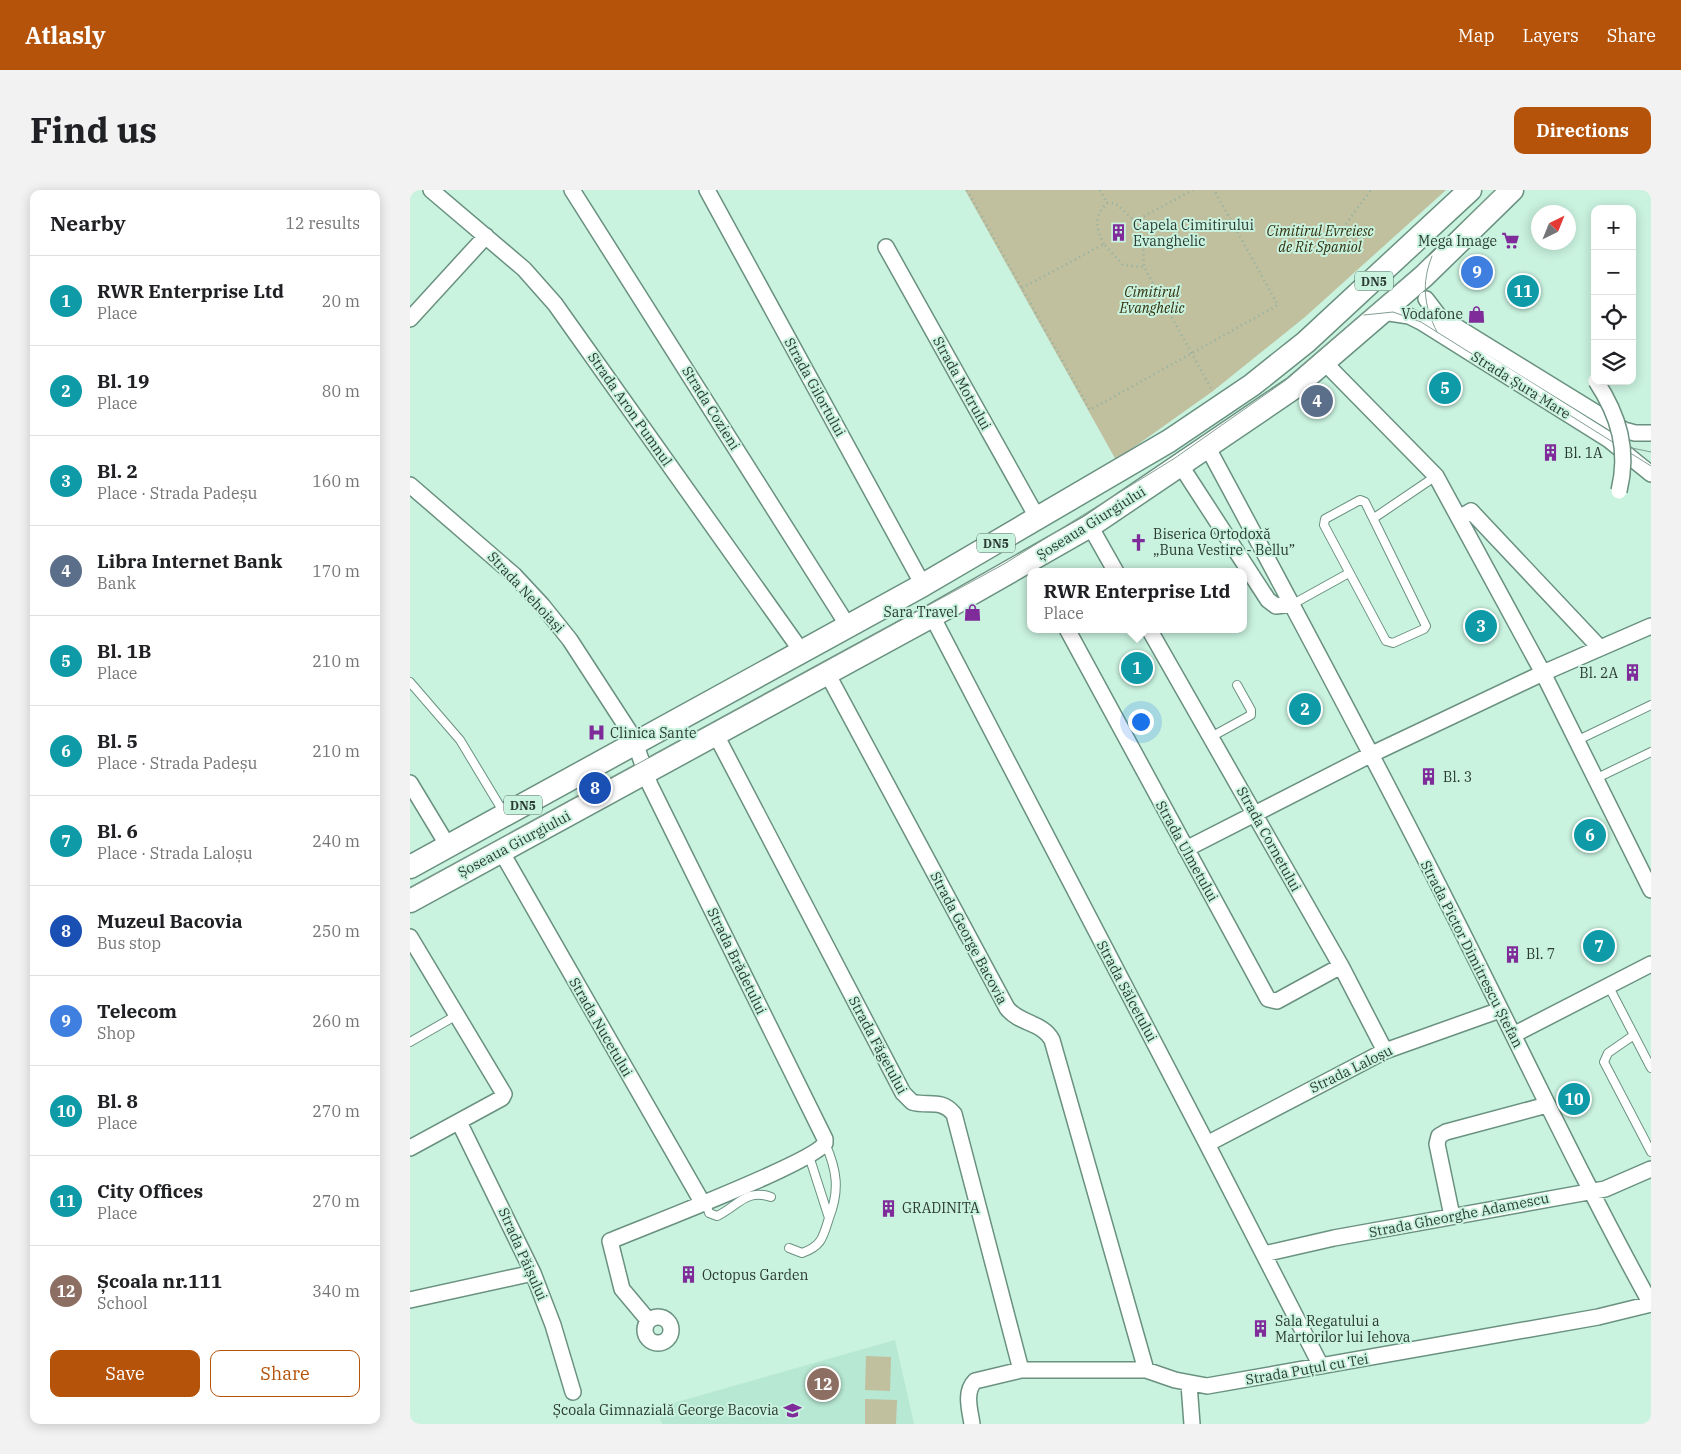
<!DOCTYPE html>
<html lang="en">
<head>
<meta charset="utf-8">
<style>
  :root { --surface:#fff; --page:#f2f2f2; --text:#202124; --muted:#757577; --line:#e0e0e0; --accent:#b45309 }
  body { margin:0; font-family:"IBM Plex Serif",serif; background:var(--page); color:var(--text) }
  .controls { position:absolute; right:15px; top:15px; display:grid; overflow:hidden; border-radius:10px; box-shadow:0 2px 12px #0003 }
  .controls button { width:45px; height:45px; display:grid; place-items:center; padding:0; border:0; border-bottom:1px solid var(--line); background:var(--surface); color:var(--text); font:25px sans-serif }
  .compass { position:absolute; left:1121px; top:15px; width:45px; height:45px; border-radius:50%; background:var(--surface); box-shadow:0 2px 12px #0003; rotate:43deg }
  .you { position:absolute; left:730px; top:531px; width:18px; height:18px; margin:-12px; border:4px solid #fff; border-radius:50%; background:#1a73e8; box-shadow:0 0 0 8px #1a73e833 }
  .badge { display:grid; place-items:center; width:32px; height:32px; border-radius:50%; background:var(--accent); color:#fff; font-size:16px; font-weight:700 }
  .pin { position:absolute; translate:-50% -50%; border:2px solid #fff; box-shadow:0 1px 5px #0006 }
  .popup { position:absolute; left:617px; top:378px; width:220px; height:65px; box-sizing:border-box; display:grid; place-content:center; border-radius:10px; background:var(--surface); filter:drop-shadow(0 1px 4px #0005); font-size:16px; white-space:nowrap; color:var(--muted) }
  .popup b { font-size:19px; color:var(--text) }
  .popup::after { content:''; position:absolute; left:50%; top:100%; margin-left:-10px; border:10px solid transparent; border-top-color:var(--surface) }
  .list { margin:0; padding:0; list-style:none }
  h2 { display:flex; justify-content:space-between; align-items:center; height:65px; margin:0; padding:0 20px; font-size:21px }
  h2 small { font-size:16px; font-weight:400; color:var(--muted) }
  .list li { display:grid; grid-template-columns:32px 1fr auto; gap:15px; align-items:center; box-sizing:border-box; height:90px; padding:0 20px; border-top:1px solid var(--line) }
  .list b { display:block; font-size:19px; white-space:nowrap }
  .list p { margin:0; font-size:16px; white-space:nowrap; color:var(--muted) }
  .list em { font-size:16px; font-style:normal; color:var(--muted) }
  .actions { display:flex; gap:10px; padding:15px 20px }
  .actions a { flex:1; padding:11px 0; border:1px solid var(--accent); border-radius:10px; text-align:center; font-size:18px; color:var(--accent) }
  .actions .main { background:var(--accent); color:#fff }
  .icon { flex:none; width:28px; height:28px; fill:none; stroke:currentColor; stroke-width:2; stroke-linecap:round; stroke-linejoin:round }
  .map { position:relative; flex:none; width:1241px; height:1234px; overflow:hidden; border-radius:10px }
  header { display:flex; align-items:center; gap:30px; box-sizing:border-box; height:70px; padding:0 25px; background:var(--accent); color:#fff }
  header strong { font-size:24px }
  nav { display:flex; gap:28px; margin-inline-start:auto; font-size:18px }
  .intro { display:flex; align-items:center; justify-content:space-between; box-sizing:border-box; height:120px; padding:0 30px }
  h1 { margin:0; font-size:35px }
  .button { padding:12px 22px; border-radius:10px; background:var(--accent); color:#fff; font-size:18px; font-weight:700 }
  main { display:flex; gap:30px; padding:0 30px }
  aside { flex:1; background:var(--surface); border-radius:10px; box-shadow:0 2px 12px #0003 }
  .map>svg:first-child { display:block }
  .built { fill:#b7e8d3 }
  .green { fill:#c0bf9e }
  .lines { fill:none; stroke-linecap:round; stroke-linejoin:round }
  .lane-casing { stroke:#6a9180; stroke-width:10 }
  .street-casing { stroke:#6a9180; stroke-width:18 }
  .primary-casing { stroke:#6a9180; stroke-width:25 }
  .path { stroke:#90b0a1; stroke-width:2.5; stroke-dasharray:1 4; stroke-linecap:butt }
  .lane { stroke:#fff; stroke-width:8 }
  .street { stroke:#fff; stroke-width:15 }
  .primary { stroke:#fff; stroke-width:22 }
  .tram { stroke:#829f92; stroke-width:1 }
  .street-bridge-casing { stroke:#6a9180; stroke-width:18; stroke-linecap:butt }
  .street-bridge { stroke:#fff; stroke-width:15 }
  .labels { text-anchor:middle; dominant-baseline:central; stroke-width:4; stroke-linejoin:round; paint-order:stroke }
  .shield { fill:#c9f2df; stroke:#5a7267; stroke-width:1 }
  .shield-label { font-size:12px; font-weight:bold; fill:#2b3b34 }
  .poi-label { font-size:14px; fill:#2b3b34; stroke:#c9f2df; text-anchor:start }
  .park-label { font-size:14px; font-style:italic; fill:#32300c; stroke:#c9f2df }
  .street-label { font-size:14px; fill:#2b3b34; stroke:#c9f2df }
</style>
</head>
<body>
<header>
<strong>Atlasly</strong>
<nav><a>Map</a><a>Layers</a><a>Share</a></nav>
</header>
<div class="intro"><h1>Find us</h1><a class="button">Directions</a></div>
<main>
<aside>
<h2>Nearby<small>12 results</small></h2>
<ul class="list">
<li><span class="badge" style="background:#0f9aa8">1</span><div><b>RWR Enterprise Ltd</b><p>Place</p></div><em>20 m</em></li>
<li><span class="badge" style="background:#0f9aa8">2</span><div><b>Bl. 19</b><p>Place</p></div><em>80 m</em></li>
<li><span class="badge" style="background:#0f9aa8">3</span><div><b>Bl. 2</b><p>Place · Strada Padeșu</p></div><em>160 m</em></li>
<li><span class="badge" style="background:#5c6f8a">4</span><div><b>Libra Internet Bank</b><p>Bank</p></div><em>170 m</em></li>
<li><span class="badge" style="background:#0f9aa8">5</span><div><b>Bl. 1B</b><p>Place</p></div><em>210 m</em></li>
<li><span class="badge" style="background:#0f9aa8">6</span><div><b>Bl. 5</b><p>Place · Strada Padeșu</p></div><em>210 m</em></li>
<li><span class="badge" style="background:#0f9aa8">7</span><div><b>Bl. 6</b><p>Place · Strada Laloșu</p></div><em>240 m</em></li>
<li><span class="badge" style="background:#1a4fb4">8</span><div><b>Muzeul Bacovia</b><p>Bus stop</p></div><em>250 m</em></li>
<li><span class="badge" style="background:#3f7fe0">9</span><div><b>Telecom</b><p>Shop</p></div><em>260 m</em></li>
<li><span class="badge" style="background:#0f9aa8">10</span><div><b>Bl. 8</b><p>Place</p></div><em>270 m</em></li>
<li><span class="badge" style="background:#0f9aa8">11</span><div><b>City Offices</b><p>Place</p></div><em>270 m</em></li>
<li><span class="badge" style="background:#8d6e63">12</span><div><b>Școala nr.111</b><p>School</p></div><em>340 m</em></li>
</ul>
<div class="actions"><a class="main">Save</a><a>Share</a></div>
</aside>
<div class="map">
<svg width="1241" height="1234" viewBox="0 0 1241 1234">
  <rect width="100%" height="100%" fill="#c9f2df"/>
  <!-- built -->
  <path class="built" d="M485 1150 504 1234H252L246 1218Z"/>
  <!-- green -->
  <path class="green" d="M555 0H1036L895 127 803 201 706 270Z
    M456 1166 481 1167 480 1201 455 1200Z
    M455 1209 487 1210 486 1234H455Z"/>
  <g class="lines">
    <defs>
      <path id="lane" d="M950 310 955 312 1016 436 1014 439 983 453 976 451 914 335 915 329Z
        M964 328 1026 286
        M883 414 939 383
        M0 492 50 550 94 623
        M801 547 841 525V520L827 495
        M1166 551 1241 515
        M1185 589 1241 562
        M1199 797 1241 878
        M1224 845 1198 863 1194 872 1241 962
        M0 852 47 825
        M399 966 419 1028C430 1000 427 980 415 953
        M301 1011 297 1016 299 1023 307 1026C327 1017 336 998 361 1007
        M379 1058 392 1063C412 1056 413 1047 419 1028"/>
      <path id="street" d="M21 0 114 79 145 114 392 462
        M162 0 438 436
        M297 0 513 395
        M476 57 628 329
        M1016 109 1029 126 1214 240 1225 243H1241
        M973 122 999 126 1011 132 1199 250 1241 284
        M0 129 76 46
        M915 173 1026 286 1133 483 1241 700
        M798 258C879 409 960 559 1037 712 1105 846 1168 982 1241 1114
        M771 276 858 410 866 416 883 414
        M0 295 104 385 132 415 160 450 223 547 240 595 415 949V953C405 972 231 1038 200 1051L212 1099 238 1130
        M1049 328 1061 321 1190 458
        M680 336 706 382
        M522 426 797 954 911 1176
        M657 439 858 809 867 811 931 776
        M739 439 931 776 975 861
        M417 483 597 818C609 834 633 832 642 850L736 1180
        M306 545 493 903 502 912C518 917 531 908 544 924L611 1180
        M0 593 38 656
        M776 659 960 565 1133 483 1241 436
        M91 661 292 1012
        M0 747 94 904 92 908 0 958
        M1103 845 1241 774
        M49 932 123 1083 143 1135 163 1202
        M797 954 975 861 1090 820
        M1042 1026 1027 954 1029 946 1036 942 1137 915
        M854 1064 924 1048 1195 999 1241 979
        M0 1110 123 1083
        M235 1140a13 13 0 1 1 26 0a13 13 0 1 1-26 0Z
        M779 1194 782 1234
        M562 1234C560 1220 554 1202 565 1191L611 1180H736L765 1190 797 1196 1188 1127 1241 1114"/>
      <path id="primary" d="M0 677 513 395 759 251 842 195 896 152 1060 0
        M0 711 522 426 680 336 885 197 1014 86 1102 0"/>
    </defs>
    <!-- lane casing -->
    <use href="#lane" class="lane-casing"/>
    <!-- street casing -->
    <use href="#street" class="street-casing"/>
    <!-- primary casing -->
    <use href="#primary" class="primary-casing"/>
    <!-- path -->
    <path class="path" d="M557 0 680 220 868 115 804 0
      M690 0 697 13
      M725 31 783 0
      M927 46 961 0
      M694 54C686 38 683 27 697 13H705L725 31 733 50 734 77 802 200
      M612 98 694 54 713 75 734 77"/>
    <!-- lane -->
    <use href="#lane" class="lane"/>
    <!-- street -->
    <use href="#street" class="street"/>
    <!-- primary -->
    <use href="#primary" class="primary"/>
    <!-- tram -->
    <path class="tram" d="M1022 66C1011 94 1014 116 1027 142
      M954 125 983 122 1011 132 1241 276
      M1217 257 1241 262
      M0 698 594 374 765 268 876 190 1022 63 1085 0"/>
    <defs>
      <path id="street-bridge" d="M1186 191C1209 226 1219 260 1209 301"/>
    </defs>
    <!-- street-bridge casing -->
    <use href="#street-bridge" class="street-bridge-casing"/>
    <!-- street-bridge -->
    <use href="#street-bridge" class="street-bridge"/>
  </g>
  <!-- icons -->
  <defs>
    <symbol id="building-bare" viewBox="-9 -9 18 18"><path d="M-4-6H4V6H1V3H-1V6H-4ZM-2.5-4.3h1.7v1.8h-1.7ZM.8-4.3h1.7v1.8H.8ZM-2.5-1h1.7V.8h-1.7ZM.8-1h1.7V.8H.8Z" fill="#7f2b9a" stroke="#c9f2df" stroke-width="2.5" paint-order="stroke"/></symbol>
    <symbol id="supermarket-bare" viewBox="-9 -9 18 18"><path d="M-6-5.5h2.5l.6 2H6L4.5 2H-2.5L-4.4-4H-6ZM-1.5 3.2a1.3 1.3 0 1 0 .1 0ZM3 3.2a1.3 1.3 0 1 0 .1 0Z" fill="#7f2b9a" stroke="#c9f2df" stroke-width="2.5" paint-order="stroke"/></symbol>
    <symbol id="shop-bare" viewBox="-9 -9 18 18"><path d="M-5-2.5h2.3a2.7 3.5 0 0 1 5.4 0H5L5.5 6h-11ZM-1.5-2.5h3a1.5 2.3 0 0 0-3 0Z" fill="#7f2b9a" stroke="#c9f2df" stroke-width="2.5" paint-order="stroke"/></symbol>
    <symbol id="church-bare" viewBox="-9 -9 18 18"><path d="M-1.2-6h2.4v3.5h3.3v2.4h-3.3V6h-2.4V-.1h-3.3v-2.4h3.3Z" fill="#7f2b9a" stroke="#c9f2df" stroke-width="2.5" paint-order="stroke"/></symbol>
    <symbol id="hospital-bare" viewBox="-9 -9 18 18"><path d="M-5-5h3v3.5h4V-5h3V5h-3V1.5h-4V5h-3Z" fill="#7f2b9a" stroke="#c9f2df" stroke-width="2.5" paint-order="stroke"/></symbol>
    <symbol id="university-bare" viewBox="-9 -9 18 18"><path d="M0-5L7-2L0 1L-7-2ZM-4 1L0 2.5L4 1V4Q0 6-4 4Z" fill="#7f2b9a" stroke="#c9f2df" stroke-width="2.5" paint-order="stroke"/></symbol>
  </defs>
  <g fill-rule="evenodd">
    <use href="#building-bare" x="696" y="30" width="25" height="25"/>
    <use href="#supermarket-bare" x="1088" y="38" width="25" height="25"/>
    <use href="#shop-bare" x="1054" y="112" width="25" height="25"/>
    <use href="#building-bare" x="1128" y="250" width="25" height="25"/>
    <use href="#church-bare" x="716" y="340" width="25" height="25"/>
    <use href="#shop-bare" x="550" y="410" width="25" height="25"/>
    <use href="#building-bare" x="1210" y="470" width="25" height="25"/>
    <use href="#hospital-bare" x="174" y="530" width="25" height="25"/>
    <use href="#building-bare" x="1006" y="574" width="25" height="25"/>
    <use href="#building-bare" x="1090" y="752" width="25" height="25"/>
    <use href="#building-bare" x="466" y="1006" width="25" height="25"/>
    <use href="#building-bare" x="266" y="1072" width="25" height="25"/>
    <use href="#building-bare" x="838" y="1126" width="25" height="25"/>
    <use href="#university-bare" x="370" y="1208" width="25" height="25"/>
  </g>
  <g class="labels">
    <!-- shield labels -->
    <g class="shield">
      <rect x="945" y="81.5" width="38" height="19" rx="4"/>
      <rect x="567" y="343.5" width="38" height="19" rx="4"/>
      <rect x="94" y="605.5" width="38" height="19" rx="4"/>
    </g>
    <g class="shield-label">
      <text x="964" y="91">DN5</text>
      <text x="586" y="353">DN5</text>
      <text x="113" y="615">DN5</text>
    </g>
    <!-- poi labels -->
    <g class="poi-label">
      <text x="723" y="35">Capela Cimitirului<tspan x="723" dy="16">Evanghelic</tspan></text>
      <text x="1087" y="51" text-anchor="end">Mega Image</text>
      <text x="1053" y="124" text-anchor="end">Vodafone</text>
      <text x="1154" y="263">Bl. 1A</text>
      <text x="743" y="344">Biserica Ortodoxă<tspan x="743" dy="16">„Buna Vestire - Bellu”</tspan></text>
      <text x="548" y="422" text-anchor="end">Sara Travel</text>
      <text x="1208" y="483" text-anchor="end">Bl. 2A</text>
      <text x="200" y="543">Clinica Sante</text>
      <text x="1033" y="587">Bl. 3</text>
      <text x="1116" y="764">Bl. 7</text>
      <text x="492" y="1018">GRADINITA</text>
      <text x="292" y="1085">Octopus Garden</text>
      <text x="865" y="1131">Sala Regatului a<tspan x="865" dy="16">Martorilor lui Iehova</tspan></text>
      <text x="369" y="1220" text-anchor="end">Școala Gimnazială George Bacovia</text>
    </g>
    <!-- park labels -->
    <g class="park-label">
      <text x="910" y="41">Cimitirul Evreiesc<tspan x="910" dy="16">de Rit Spaniol</tspan></text>
      <text x="742" y="102">Cimitirul<tspan x="742" dy="16">Evanghelic</tspan></text>
    </g>
    <!-- street labels -->
    <g class="street-label">
      <text transform="translate(552 193) rotate(61)">Strada Motrului</text>
      <text transform="translate(1111 195) rotate(32)">Strada Șura Mare</text>
      <text transform="translate(405 197) rotate(61)">Strada Gilortului</text>
      <text transform="translate(301 218) rotate(58)">Strada Cozieni</text>
      <text transform="translate(220 219) rotate(55)">Strada Aron Pumnul</text>
      <text transform="translate(681 333) rotate(-32)">Șoseaua Giurgiului</text>
      <text transform="translate(116 402) rotate(47)">Strada Nehoiași</text>
      <text transform="translate(859 649) rotate(61)">Strada Cornetului</text>
      <text transform="translate(104 654) rotate(-28)">Șoseaua Giurgiului</text>
      <text transform="translate(777 661) rotate(61)">Strada Ulmetului</text>
      <text transform="translate(559 748) rotate(62)">Strada George Bacovia</text>
      <text transform="translate(1062 764) rotate(63)">Strada Pictor Dimitrescu Ștefan</text>
      <text transform="translate(327 771) rotate(64)">Strada Brădetului</text>
      <text transform="translate(717 801) rotate(62)">Strada Sălcetului</text>
      <text transform="translate(191 837) rotate(60)">Strada Nucetului</text>
      <text transform="translate(468 855) rotate(62)">Strada Făgetului</text>
      <text transform="translate(941 879) rotate(-26)">Strada Laloșu</text>
      <text transform="translate(1049 1025) rotate(-11)">Strada Gheorghe Adamescu</text>
      <text transform="translate(113 1064) rotate(66)">Strada Păișului</text>
      <text transform="translate(897 1179) rotate(-10)">Strada Puțul cu Tei</text>
    </g>
  </g>
</svg>
<div class="controls">
<button>+</button>
<button>−</button>
<button><svg class="icon" aria-label="locate" viewBox="0 0 24 24"><circle cx="12" cy="12" r="6"/><path d="M12 2v4M12 18v4M2 12h4M18 12h4"/></svg></button>
<button><svg class="icon" aria-label="layers" viewBox="0 0 24 24"><path d="M12 4l9 5-9 5-9-5zM3 14l9 5 9-5"/></svg></button>
</div>
<svg class="compass" viewBox="-18 -18 36 36"><path d="M0-13l5 13h-10z" fill="#e53935"/><path d="M0 13l5-13h-10z" fill="#757577"/></svg>
<div class="you"></div>
<div class="pin badge" style="left:727px;top:478px;background:#0f9aa8">1</div>
<div class="popup"><b>RWR Enterprise Ltd</b>Place</div>
<div class="pin badge" style="left:895px;top:519px;background:#0f9aa8">2</div>
<div class="pin badge" style="left:1071px;top:436px;background:#0f9aa8">3</div>
<div class="pin badge" style="left:907px;top:211px;background:#5c6f8a">4</div>
<div class="pin badge" style="left:1035px;top:198px;background:#0f9aa8">5</div>
<div class="pin badge" style="left:1180px;top:645px;background:#0f9aa8">6</div>
<div class="pin badge" style="left:1189px;top:756px;background:#0f9aa8">7</div>
<div class="pin badge" style="left:185px;top:598px;background:#1a4fb4">8</div>
<div class="pin badge" style="left:1067px;top:82px;background:#3f7fe0">9</div>
<div class="pin badge" style="left:1164px;top:909px;background:#0f9aa8">10</div>
<div class="pin badge" style="left:1113px;top:101px;background:#0f9aa8">11</div>
<div class="pin badge" style="left:413px;top:1194px;background:#8d6e63">12</div>
</div>
</main>
</body>
</html>
